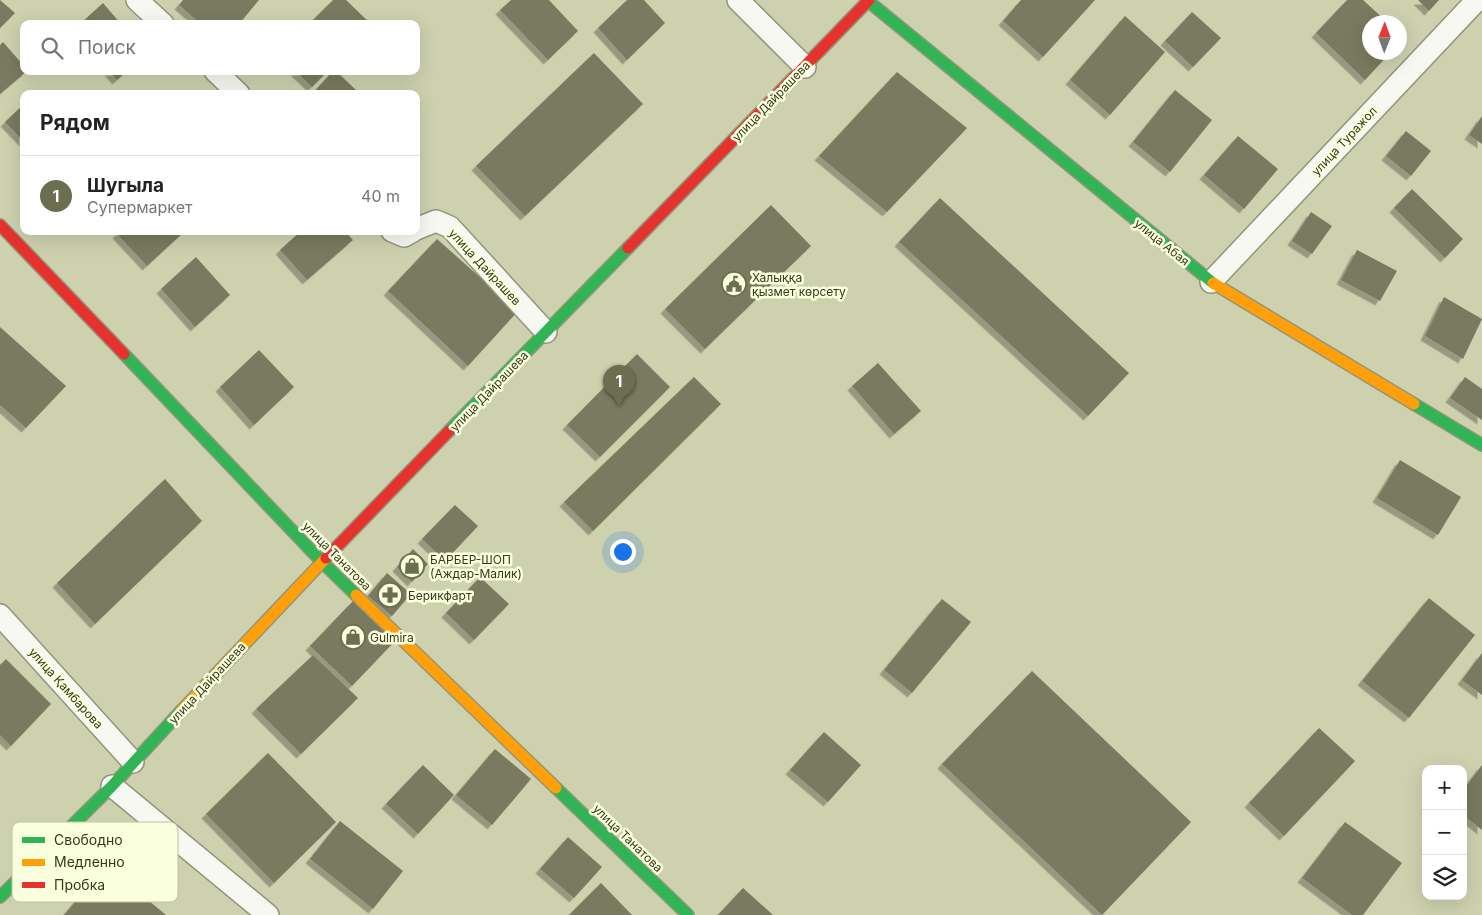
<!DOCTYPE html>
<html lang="ru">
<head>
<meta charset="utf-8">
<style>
  :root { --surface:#fff; --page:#f2f2f2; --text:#222; --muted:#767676; --line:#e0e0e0; --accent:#6b6e51 }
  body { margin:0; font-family:Inter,sans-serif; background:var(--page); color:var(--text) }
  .controls { position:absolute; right:15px; bottom:15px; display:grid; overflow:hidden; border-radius:10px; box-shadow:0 5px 20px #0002 }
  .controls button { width:45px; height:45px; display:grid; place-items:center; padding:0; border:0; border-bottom:1px solid var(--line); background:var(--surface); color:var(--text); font:25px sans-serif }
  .compass { position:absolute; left:1362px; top:15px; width:45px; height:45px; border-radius:50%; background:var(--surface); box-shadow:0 5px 20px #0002; rotate:1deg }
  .you { position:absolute; left:622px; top:551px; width:18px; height:18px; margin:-12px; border:4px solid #fff; border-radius:50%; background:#1a73e8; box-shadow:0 0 0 8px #1a73e833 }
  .badge { display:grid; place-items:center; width:32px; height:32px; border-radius:50%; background:var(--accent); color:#fff; font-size:16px; font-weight:700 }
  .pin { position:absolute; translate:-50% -41px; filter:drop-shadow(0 1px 2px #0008) }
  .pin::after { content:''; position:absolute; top:26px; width:18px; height:15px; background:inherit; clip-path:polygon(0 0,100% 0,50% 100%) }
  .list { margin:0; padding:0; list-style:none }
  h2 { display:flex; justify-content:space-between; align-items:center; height:65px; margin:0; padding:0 20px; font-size:21px }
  h2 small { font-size:16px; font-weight:400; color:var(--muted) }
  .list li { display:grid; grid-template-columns:32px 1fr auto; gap:15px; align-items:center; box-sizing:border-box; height:80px; padding:0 20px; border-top:1px solid var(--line) }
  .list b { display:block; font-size:19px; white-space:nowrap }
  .list p { margin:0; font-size:16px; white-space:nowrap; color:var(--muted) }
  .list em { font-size:16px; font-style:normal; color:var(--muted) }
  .icon { flex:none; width:28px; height:28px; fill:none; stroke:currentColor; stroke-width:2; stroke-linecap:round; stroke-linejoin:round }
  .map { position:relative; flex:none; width:1482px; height:915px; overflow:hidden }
  .search { position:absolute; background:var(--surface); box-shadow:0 5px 20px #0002; left:20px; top:20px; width:400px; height:55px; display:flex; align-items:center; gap:12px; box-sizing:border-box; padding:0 18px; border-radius:10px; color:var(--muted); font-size:19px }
  .panel { position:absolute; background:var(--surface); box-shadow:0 5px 20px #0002; left:20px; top:90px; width:400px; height:145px; border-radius:10px }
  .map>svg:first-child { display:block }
  .building { fill:#7a7a60; filter:url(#shadow) }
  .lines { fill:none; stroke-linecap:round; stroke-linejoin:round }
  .street-casing { stroke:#93967a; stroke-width:24 }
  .fast-casing { stroke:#93967a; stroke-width:14 }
  .slow-casing { stroke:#93967a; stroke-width:14 }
  .jam-casing { stroke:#93967a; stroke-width:14 }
  .street { stroke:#f8f8f3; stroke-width:21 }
  .fast { stroke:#30b455; stroke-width:11 }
  .slow { stroke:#ff9f0a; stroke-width:11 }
  .jam { stroke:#e5322d; stroke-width:11 }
  .labels { text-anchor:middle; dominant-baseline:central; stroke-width:5; stroke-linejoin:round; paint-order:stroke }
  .street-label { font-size:12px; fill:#36391f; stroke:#faffde }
  .poi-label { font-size:12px; fill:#36391f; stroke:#faffde; text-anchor:start }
  .key { fill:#faffde; stroke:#bfc4a5; stroke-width:1 }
  .key-label { font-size:14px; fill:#36391f }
</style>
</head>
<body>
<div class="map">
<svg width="1482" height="915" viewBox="0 0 1482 915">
  <defs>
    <filter id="shadow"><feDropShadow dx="-4.5" dy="4.5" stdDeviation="0" flood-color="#0004"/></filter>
  </defs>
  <rect width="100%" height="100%" fill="#cdd1ae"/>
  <!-- building -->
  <path class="building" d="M0 0 15 13 0 28Z
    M183 0H259L239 24H201L179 5Z
    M333 0H346L371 24H309Z
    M511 0H549L578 31 548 60 500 10Z
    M627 0H644L665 23 627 60 598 28Z
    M1021 0H1095L1043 57 1003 21Z
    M1347 0H1363L1387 22H1370V52H1391L1365 80 1316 33Z
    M1418 0H1439L1429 11Z
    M103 3 121 24H80Z
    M1192 12 1221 38 1193 67 1165 41Z
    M1125 16 1165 52 1110 115 1070 80Z
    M3 42 24 66V71H27L0 94V45Z
    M594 53 643 104 525 216 476 166Z
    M109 71H127L117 80Z
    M295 71H328L312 87Z
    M333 71H336L356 90 353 94H312Z
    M897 72 967 128 887 212 819 156Z
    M1175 90 1212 120 1170 172 1133 142Z
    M24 104V142L5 122Z
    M1482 116V144L1469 135Z
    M1406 131 1431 151 1411 176 1386 156Z
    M1238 136 1278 169 1244 209 1204 175Z
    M1412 189 1463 239 1445 258 1394 208Z
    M940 198 1129 373 1088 416 899 242Z
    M771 205 811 246 705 349 665 309Z
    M1311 212 1332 226 1312 254 1292 241Z
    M120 231H185L147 266 117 234Z
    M301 231H345L353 240 307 280 280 250Z
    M437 239 518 311 468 366 388 291Z
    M1357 250 1397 271 1380 301 1341 280Z
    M196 257 230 295 195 327 161 289Z
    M1444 297 1482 319 1463 359 1425 336Z
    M0 327 66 386 26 428 0 405Z
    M259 350 294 387 254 425 220 387Z
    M637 354 670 387 600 457 567 425Z
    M878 363 921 411 894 434 852 386Z
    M694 377 721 404 593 531 564 502Z
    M1465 377 1482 389V420L1450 398Z
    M1400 460 1461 497 1438 535 1377 498Z
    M165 479 202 521 95 624 57 583Z
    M455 505 478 526 445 561 422 539Z
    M413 549 428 564 412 582 397 567Z
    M387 573 411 594 392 616 368 596Z
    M480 577 509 604 474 640 446 613Z
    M1429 598 1475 635 1409 718 1362 681Z
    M942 599 971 622 912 693 884 670Z
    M353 601 395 641 352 686 310 646Z
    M1482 653V695L1462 680Z
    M313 655 358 698 301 754 256 709Z
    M6 659 51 704 11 746 0 735V665Z
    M1032 671 1191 822 1102 915 942 764Z
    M1319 728 1355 761 1284 836 1249 803Z
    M824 732 861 765 828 802 790 770Z
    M495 749 531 779 492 825 456 795Z
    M268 753 336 822 274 883 206 814Z
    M423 765 454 795 418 834 386 804Z
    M1482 765V830L1463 815V790Z
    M340 821 403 871 373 909 310 859Z
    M1345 822 1402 863 1363 915H1352L1302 878Z
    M568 837 602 867 574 898 540 869Z
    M106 865 166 915H64Z
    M601 883 632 915H569Z
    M743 888 773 915H718Z"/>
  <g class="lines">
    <defs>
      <path id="street" d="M137 0 163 24
        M738 0 805 67
        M215 71 239 94
        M416 229 436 221 450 227 546 332
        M392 231 404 236 413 231
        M1211 282 1477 0
        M0 615 133 762
        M112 786 268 915"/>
      <path id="fast" d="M868 1 1213 283
        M124 354 322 562 356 595
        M1414 404 1482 445
        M449 431 628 248
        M556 788 688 915
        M0 897 112 786 181 711"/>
      <path id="slow" d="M1213 283 1414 404
        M356 595 556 788
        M181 711 326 558"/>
      <path id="jam" d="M0 225 124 354
        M628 248 869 0
        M326 558 449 431"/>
    </defs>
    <!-- street casing -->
    <use href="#street" class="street-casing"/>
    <!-- fast casing -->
    <use href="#fast" class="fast-casing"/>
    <!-- slow casing -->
    <use href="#slow" class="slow-casing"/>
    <!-- jam casing -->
    <use href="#jam" class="jam-casing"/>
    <!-- street -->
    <use href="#street" class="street"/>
    <!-- fast -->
    <use href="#fast" class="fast"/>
    <!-- slow -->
    <use href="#slow" class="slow"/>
    <!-- jam -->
    <use href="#jam" class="jam"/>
  </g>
  <!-- icons -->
  <defs>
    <symbol id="civic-ring" viewBox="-11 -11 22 22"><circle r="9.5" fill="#faffde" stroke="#6b6e51" stroke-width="1.5"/><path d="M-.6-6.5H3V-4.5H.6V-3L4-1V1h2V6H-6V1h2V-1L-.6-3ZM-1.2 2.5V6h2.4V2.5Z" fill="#6b6e51"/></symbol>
    <symbol id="shop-ring" viewBox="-11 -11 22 22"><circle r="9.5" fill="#faffde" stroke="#6b6e51" stroke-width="1.5"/><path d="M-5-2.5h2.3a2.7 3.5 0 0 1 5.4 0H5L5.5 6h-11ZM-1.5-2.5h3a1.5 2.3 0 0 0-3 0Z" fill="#6b6e51"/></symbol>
    <symbol id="pharmacy-ring" viewBox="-11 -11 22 22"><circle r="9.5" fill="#faffde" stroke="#6b6e51" stroke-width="1.5"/><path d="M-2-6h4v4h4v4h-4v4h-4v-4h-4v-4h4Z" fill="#6b6e51"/></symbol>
  </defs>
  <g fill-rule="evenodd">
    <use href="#civic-ring" x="720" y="270" width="28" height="28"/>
    <use href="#shop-ring" x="398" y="552" width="28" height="28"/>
    <use href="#pharmacy-ring" x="376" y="581" width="28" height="28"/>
    <use href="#shop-ring" x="339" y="623" width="28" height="28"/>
  </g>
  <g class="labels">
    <!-- street labels -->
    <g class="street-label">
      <text transform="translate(771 101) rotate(-46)">улица Дайрашева</text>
      <text transform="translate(1344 141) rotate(-47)">улица Туражол</text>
      <text transform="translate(1162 242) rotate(39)">улица Абая</text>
      <text transform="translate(485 267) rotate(47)">улица Дайрашев</text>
      <text transform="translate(489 391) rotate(-46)">улица Дайрашева</text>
      <text transform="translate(337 556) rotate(45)">улица Танатова</text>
      <text transform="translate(207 683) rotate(-47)">улица Дайрашева</text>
      <text transform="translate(66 688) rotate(48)">улица Қамбарова</text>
      <text transform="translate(628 838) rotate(44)">улица Танатова</text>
    </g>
    <!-- poi labels -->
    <g class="poi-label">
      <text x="752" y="277">Халыққа<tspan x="752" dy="14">қызмет көрсету</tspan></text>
      <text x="430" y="559">БАРБЕР-ШОП<tspan x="430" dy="14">(Аждар-Малик)</tspan></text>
      <text x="408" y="595">Берикфарт</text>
      <text x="370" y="637">Gulmira</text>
    </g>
  </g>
  <!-- legend -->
  <rect x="12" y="822" width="166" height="80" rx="8" class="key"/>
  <rect x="22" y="837" width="23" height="6" fill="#30b455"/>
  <rect x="22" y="859" width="23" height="7" fill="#ff9f0a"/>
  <rect x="22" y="882" width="23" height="6" fill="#e5322d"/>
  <g class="key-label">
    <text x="54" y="845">Свободно</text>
    <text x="54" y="867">Медленно</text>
    <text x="54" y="890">Пробка</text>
  </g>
</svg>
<div class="controls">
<button>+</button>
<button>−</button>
<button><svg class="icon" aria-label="layers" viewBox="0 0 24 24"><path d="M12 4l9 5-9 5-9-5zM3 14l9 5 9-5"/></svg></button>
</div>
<svg class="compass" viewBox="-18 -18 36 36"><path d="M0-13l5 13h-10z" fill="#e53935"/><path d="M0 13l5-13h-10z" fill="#767676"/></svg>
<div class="you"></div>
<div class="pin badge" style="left:619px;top:406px">1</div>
<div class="search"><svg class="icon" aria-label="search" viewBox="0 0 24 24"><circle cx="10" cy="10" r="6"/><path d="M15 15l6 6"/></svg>Поиск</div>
<section class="panel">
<h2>Рядом<small></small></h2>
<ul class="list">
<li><span class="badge">1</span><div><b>Шугыла</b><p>Супермаркет</p></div><em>40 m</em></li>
</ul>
</section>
</div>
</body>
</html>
